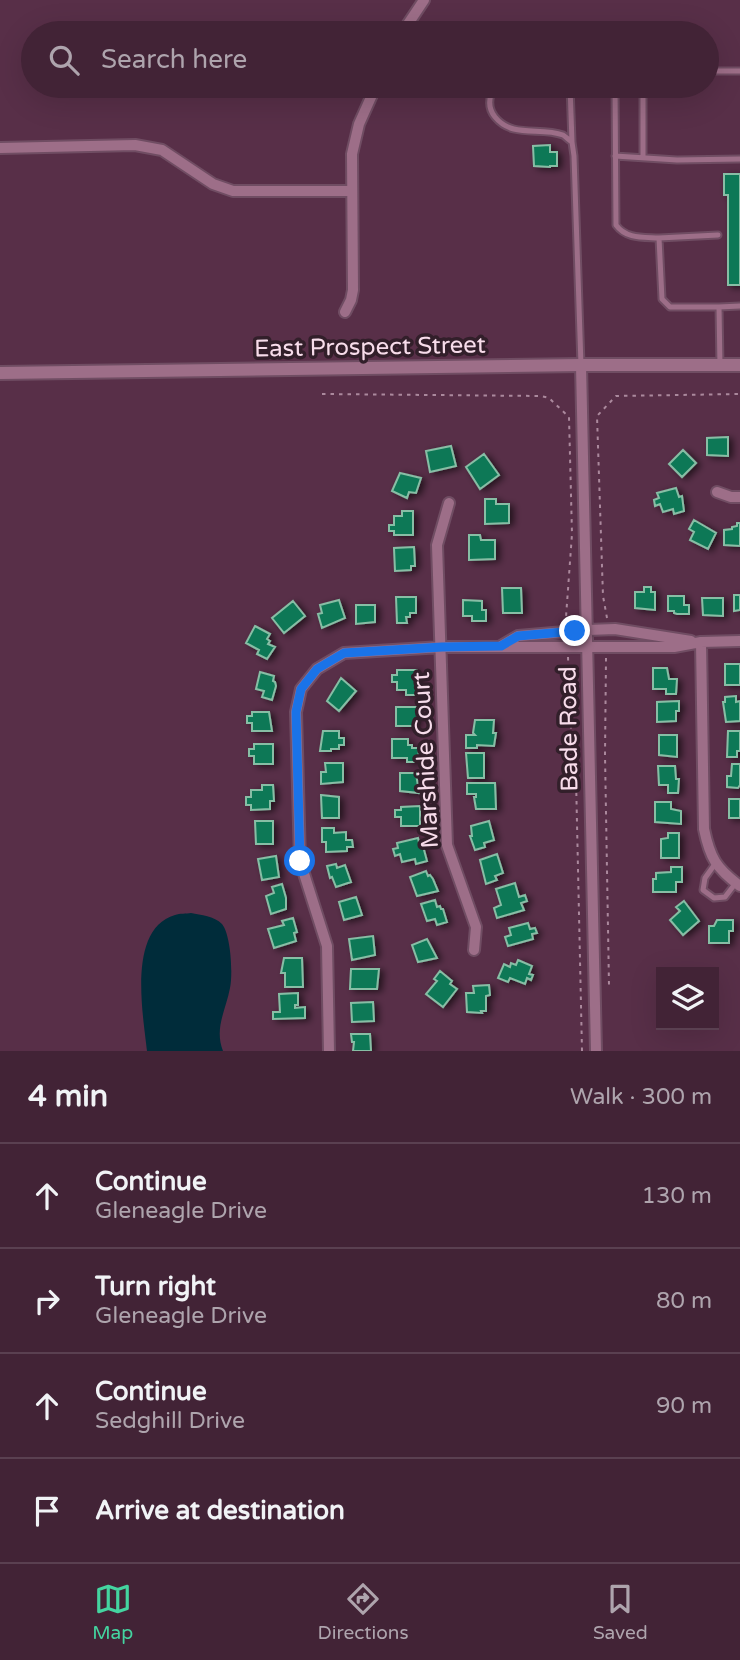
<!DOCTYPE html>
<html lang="en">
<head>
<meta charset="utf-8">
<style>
  :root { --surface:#422336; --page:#492b3e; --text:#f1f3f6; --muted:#aea4ad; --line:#5a4051; --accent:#44d4a0 }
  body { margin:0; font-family:"Varela Round",sans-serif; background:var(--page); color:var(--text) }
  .controls { position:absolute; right:21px; bottom:21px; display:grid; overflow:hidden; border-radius:0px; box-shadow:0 7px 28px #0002 }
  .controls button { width:63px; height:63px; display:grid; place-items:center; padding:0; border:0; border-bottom:2px solid var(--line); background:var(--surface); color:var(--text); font:35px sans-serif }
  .stop { position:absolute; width:21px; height:21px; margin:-16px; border:5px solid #1a73e8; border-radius:50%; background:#fff }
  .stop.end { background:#1a73e8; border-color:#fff; box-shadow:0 2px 7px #0008 }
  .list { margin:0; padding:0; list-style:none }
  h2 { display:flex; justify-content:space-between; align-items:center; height:91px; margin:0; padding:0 28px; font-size:30px }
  h2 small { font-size:23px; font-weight:400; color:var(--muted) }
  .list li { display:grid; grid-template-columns:46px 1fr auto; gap:21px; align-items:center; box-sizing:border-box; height:105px; padding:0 28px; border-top:2px solid var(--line) }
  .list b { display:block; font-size:26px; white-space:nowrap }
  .list p { margin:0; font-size:23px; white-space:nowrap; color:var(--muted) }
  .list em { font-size:23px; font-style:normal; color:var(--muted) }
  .icon { flex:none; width:38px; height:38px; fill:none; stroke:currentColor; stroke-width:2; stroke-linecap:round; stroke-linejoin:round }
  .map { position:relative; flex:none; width:740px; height:1051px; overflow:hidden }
  .search { position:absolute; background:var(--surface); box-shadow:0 7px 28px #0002; left:21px; right:21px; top:21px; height:77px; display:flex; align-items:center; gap:18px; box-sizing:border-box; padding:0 24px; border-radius:38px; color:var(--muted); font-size:26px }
  .sheet { height:511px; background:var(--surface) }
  nav { display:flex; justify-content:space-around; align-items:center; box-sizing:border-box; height:98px; border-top:2px solid var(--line); background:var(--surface); font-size:19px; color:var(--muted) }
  nav a { display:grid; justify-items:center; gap:4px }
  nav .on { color:var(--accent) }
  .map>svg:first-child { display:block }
  .water { fill:#002c3a }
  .building { fill:#107857; stroke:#87bea5; stroke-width:2; filter:url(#shadow) }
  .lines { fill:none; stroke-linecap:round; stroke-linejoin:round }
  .service-casing { stroke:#704d63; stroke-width:9 }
  .minor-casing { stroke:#704d63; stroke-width:14 }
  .tertiary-casing { stroke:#704d63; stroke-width:16 }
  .path { stroke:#ab899d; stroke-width:2; stroke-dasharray:3.5 5; stroke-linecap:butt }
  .service { stroke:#9d6e88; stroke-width:5 }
  .minor { stroke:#9d6e88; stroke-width:10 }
  .tertiary { stroke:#9d6e88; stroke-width:12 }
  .route { stroke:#1a73e8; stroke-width:9 }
  .labels { text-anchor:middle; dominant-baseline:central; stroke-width:7; stroke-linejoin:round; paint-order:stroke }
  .street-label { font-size:24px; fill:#f7dcea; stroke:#321f2a }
</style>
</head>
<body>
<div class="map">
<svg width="740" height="1051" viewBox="0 0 740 1051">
  <defs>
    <filter id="shadow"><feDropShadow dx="4" dy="2" stdDeviation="3.5" flood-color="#0009"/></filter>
  </defs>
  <rect width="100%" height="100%" fill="#582f48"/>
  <!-- water -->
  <path class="water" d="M191 913C201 915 214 916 222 924 231 935 233 974 230 988 226 1010 214 1028 223 1051H147C143 1014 127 929 175 915 180 913 186 914 191 913Z"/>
  <!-- building -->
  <path class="building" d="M550 145V152H557V166H550V167L534 166 533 146Z
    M724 174H740V285H728V195H724Z
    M728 437V456L707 455V438Z
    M451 446 456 466 430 472 426 451Z
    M683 450 696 463 682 477 669 464Z
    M484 454 499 475 480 489 466 467Z
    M400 473 421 478 416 493 409 492 407 498 392 491Z
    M676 488 679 497 682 496 684 511 674 514 673 509 663 512 660 504 655 506 654 500 659 498 657 493Z
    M485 499H496V504H509V523L485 524Z
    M402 511H413V535H394V531H389V525H394V516H402Z
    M694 520 716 533 708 549 690 540 694 532 689 529Z
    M737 523H740V546L724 545V530L732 529V527L737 526Z
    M469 535H480L481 540H495V559L469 560Z
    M414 547 415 566H411V570L395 571 394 548Z
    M644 587H651V592H655V610L635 608V592H644Z
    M502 588H521L522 613H503Z
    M734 595H740V610L734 611Z
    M668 596H684V605H689V614H677L674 613V611H668Z
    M396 597H416V613H410V617H406L407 623H397Z
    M702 598H723V616L703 615Z
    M339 600 345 618 322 628 318 614 322 613 320 605Z
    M463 600 482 601V610H486V621H472V616H463Z
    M293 601 305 616 284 633 272 618Z
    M356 605H375V622L356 624Z
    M255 626 270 634 267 639 270 641 268 644 275 647 267 659 257 654 259 650 246 643Z
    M725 664H740V685H725Z
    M653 668H667L669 679H677L676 694H666V689H653Z
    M397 670H417L418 695H406V690H397V682H392V675H397Z
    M260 672 274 676 273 681 275 682 276 686 272 700 262 697 264 691 256 689Z
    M341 678 356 691 339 711 327 701Z
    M736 696V702L740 701V721L726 722 723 702H725V697Z
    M679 701V711H676V721L657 722V702Z
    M396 707H418L416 726H396Z
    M252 712H269L272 731H252V723H247V716H252Z
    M475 720H494L493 733H496L494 746 477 745V748H466V735H475L473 733Z
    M323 731H339V738H344V745H339V749H331V751H320Z
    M728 731H740V751H737V757H727Z
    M659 735H677V757L659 755Z
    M392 739H408V745H412V748H419L418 762H407V758H392Z
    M254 744H273V764H254V756H249V749H254Z
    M466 753H484V778H468Z
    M325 763H343V782L321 784V772H326Z
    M732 764H740V785L738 788 727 787V776H731Z
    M658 766H675L676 779H679L678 793H668V785H659Z
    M400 773H416L419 793 400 791Z
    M467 783H495L496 809H476L474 797H476V794H467Z
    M262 785H273L274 801H270V809L251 810V805H246V797H251V790H262Z
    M321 795 339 797V818H322Z
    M729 799H740V818H729Z
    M655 802H671V809L681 811V824L655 822Z
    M420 806V826H401V817H395V810H401V807Z
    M255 821H273V844H256Z
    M489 821 494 840 484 843 485 847 475 850 470 836H472L471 826Z
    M322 828H334V833L346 832V840H352L353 847H347V851L326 852V842H322Z
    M668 833H679V858H661V839L668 838Z
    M418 838 420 847 423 846 427 861 416 864 415 859 402 862 400 854 395 856 393 849 398 848 397 843Z
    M497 854 503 873 495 876 497 880 486 884 480 860Z
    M276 856 279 877 262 880 258 859Z
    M336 864 337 868 345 865 351 882 336 887 332 877 330 878 327 866Z
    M671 867H682V882H676V892H653V879H656V873L671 872Z
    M426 871 428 876 430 875 433 879 438 891 417 896 410 877Z
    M515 883 519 897 525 895 527 901 521 903 524 910 497 918 494 908 501 905 496 889Z
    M282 884 286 898V909L271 914 266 896 274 893 272 887Z
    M356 897 362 915 344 920 339 902Z
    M435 900 437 907 440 906 441 909H443L447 922 437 925 435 919 427 921 421 904Z
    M684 901 699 921 683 935 670 920 680 911 676 907Z
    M293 918 297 932 294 933 296 941 274 948 268 929 284 925 282 921Z
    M717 920H733V931H729V943H709V926H714Z
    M528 923 530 929 535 928 537 933 532 934 533 939 508 946 505 937 511 935 509 928Z
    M373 936 375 955 352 960 349 939Z
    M427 939 437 958 418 962 412 945Z
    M284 958H302L303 987H285V973H281Z
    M518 960 532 966 529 974 533 975 531 980 527 978 525 984 510 978 508 982 498 978 504 964 510 967 511 963 516 965Z
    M351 969H379L377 989H350Z
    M440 971 452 981 450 984 457 989 443 1007 426 994 437 981 434 979Z
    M489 985 490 995 486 996V1011H481L482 1013 467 1012 466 993H474L473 986Z
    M298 993V1005H295V1008L305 1007V1018L273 1019V1012H280L279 994Z
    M373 1002 374 1021 352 1022 351 1003Z
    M351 1034H370L371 1051H353L354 1042H352Z"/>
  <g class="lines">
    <defs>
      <path id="service" d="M707 71H740
        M495 86C489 96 487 107 495 117 513 139 540 126 563 135 566 137 569 140 572 142L574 156 581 365
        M570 86 572 142
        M615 86 616 225C626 239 643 237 659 238
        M615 156 677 160 740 159
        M643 157V86
        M718 235 659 238 662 299 670 307H719
        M720 366 719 307 740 306
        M715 864 705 878 703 890 714 898 725 897 735 884"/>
      <path id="minor" d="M402 33 424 0
        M0 148 135 145 162 150 213 184 233 191H351
        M345 312 351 300 353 290 352 154 359 124 376 86
        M581 365 596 1051
        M717 492 731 497H740
        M449 503 437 545 447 845 476 927 474 950
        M701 642 704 829C710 858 716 868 740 886
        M501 646 518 636 588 630 615 629 691 641
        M329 1051 327 946 300 861 296 712 301 689 317 669 344 653 442 647H674L701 642 740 641"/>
      <path id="tertiary" d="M0 373 581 365H740"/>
    </defs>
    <!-- service casing -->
    <use href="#service" class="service-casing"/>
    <!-- minor casing -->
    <use href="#minor" class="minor-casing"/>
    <!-- tertiary casing -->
    <use href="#tertiary" class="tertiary-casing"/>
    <!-- path -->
    <path class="path" d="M322 394 541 396 549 398 569 417 572 534 566 617 568 620
      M607 618 603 596 597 416 616 396 740 394
      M568 657 572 755 576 778 582 1051
      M606 658 605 755 609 986"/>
    <!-- service -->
    <use href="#service" class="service"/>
    <!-- minor -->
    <use href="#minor" class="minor"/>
    <!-- tertiary -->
    <use href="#tertiary" class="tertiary"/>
  </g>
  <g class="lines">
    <!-- route -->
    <path class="route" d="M300 861 296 712 301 689 317 669 344 653 442 647 501 646 518 636 575 631"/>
  </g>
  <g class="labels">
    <!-- street labels -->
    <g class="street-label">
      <text transform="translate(370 347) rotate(-1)">East Prospect Street</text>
      <text transform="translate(569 729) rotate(-91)">Bade Road</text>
      <text transform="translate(426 760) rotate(-93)">Marshide Court</text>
    </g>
  </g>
</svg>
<div class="controls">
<button><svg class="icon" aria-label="layers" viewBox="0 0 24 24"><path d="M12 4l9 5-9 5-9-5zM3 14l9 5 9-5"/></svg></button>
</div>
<div class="stop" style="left:300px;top:861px"></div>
<div class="stop end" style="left:575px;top:631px"></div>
<div class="search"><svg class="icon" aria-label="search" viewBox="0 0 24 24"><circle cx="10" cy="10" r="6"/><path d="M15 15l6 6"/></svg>Search here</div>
</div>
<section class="sheet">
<h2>4 min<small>Walk · 300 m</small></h2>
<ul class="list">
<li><svg class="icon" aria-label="ahead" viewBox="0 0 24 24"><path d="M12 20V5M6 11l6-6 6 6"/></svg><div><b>Continue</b><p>Gleneagle Drive</p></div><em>130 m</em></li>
<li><svg class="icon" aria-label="right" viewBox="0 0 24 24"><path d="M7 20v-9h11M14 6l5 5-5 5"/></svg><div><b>Turn right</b><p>Gleneagle Drive</p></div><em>80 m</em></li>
<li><svg class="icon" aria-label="ahead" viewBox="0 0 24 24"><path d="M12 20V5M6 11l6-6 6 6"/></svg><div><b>Continue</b><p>Sedghill Drive</p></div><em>90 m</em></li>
<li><svg class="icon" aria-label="arrive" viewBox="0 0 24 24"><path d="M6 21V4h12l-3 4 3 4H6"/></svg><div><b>Arrive at destination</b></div></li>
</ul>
</section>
<nav>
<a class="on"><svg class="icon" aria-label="map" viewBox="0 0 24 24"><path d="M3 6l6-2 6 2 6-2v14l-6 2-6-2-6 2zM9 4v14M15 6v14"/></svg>Map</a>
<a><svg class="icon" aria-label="directions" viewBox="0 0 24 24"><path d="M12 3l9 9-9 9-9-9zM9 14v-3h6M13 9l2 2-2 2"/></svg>Directions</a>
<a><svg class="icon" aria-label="saved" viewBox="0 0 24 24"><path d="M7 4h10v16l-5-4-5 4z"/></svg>Saved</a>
</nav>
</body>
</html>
